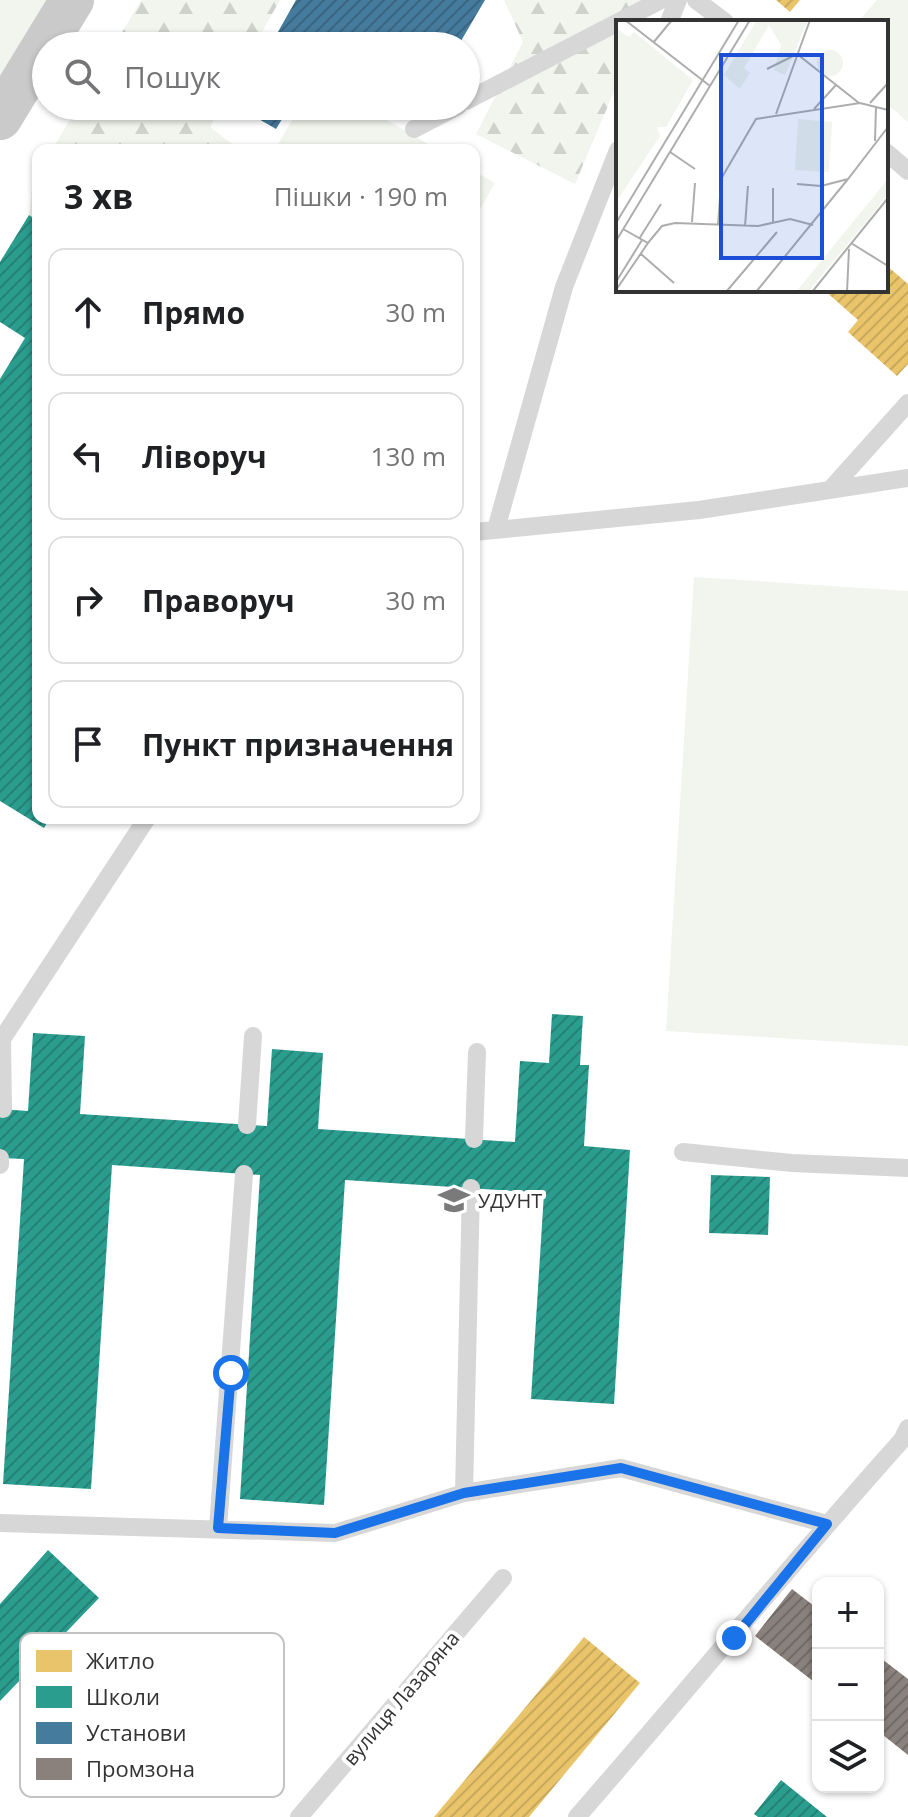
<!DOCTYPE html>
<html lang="uk">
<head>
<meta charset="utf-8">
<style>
  :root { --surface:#fff; --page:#f6f6f6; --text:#202124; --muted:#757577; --line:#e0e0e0 }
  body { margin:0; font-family:"Open Sans",sans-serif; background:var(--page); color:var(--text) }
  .controls { position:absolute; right:24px; bottom:24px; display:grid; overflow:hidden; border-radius:16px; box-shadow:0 2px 6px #0004 }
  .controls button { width:72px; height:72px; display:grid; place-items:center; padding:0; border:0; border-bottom:2px solid var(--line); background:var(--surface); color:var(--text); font:40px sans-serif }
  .stop { position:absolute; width:24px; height:24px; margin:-18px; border:6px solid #1a73e8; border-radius:50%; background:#fff }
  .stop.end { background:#1a73e8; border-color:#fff; box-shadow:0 2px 8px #0008 }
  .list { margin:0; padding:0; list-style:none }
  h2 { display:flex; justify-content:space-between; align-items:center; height:104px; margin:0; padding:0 32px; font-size:34px }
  h2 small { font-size:26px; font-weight:400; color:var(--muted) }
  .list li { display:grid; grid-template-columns:52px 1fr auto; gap:24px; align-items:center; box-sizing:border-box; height:128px; margin:0 16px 16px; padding:0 16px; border:2px solid var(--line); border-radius:16px }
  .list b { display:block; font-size:30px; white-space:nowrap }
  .list em { font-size:26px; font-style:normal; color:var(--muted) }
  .icon { flex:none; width:44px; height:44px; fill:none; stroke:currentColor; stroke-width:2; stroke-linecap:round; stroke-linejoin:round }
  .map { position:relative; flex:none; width:908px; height:1817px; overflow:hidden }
  .search { position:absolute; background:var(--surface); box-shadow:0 2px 6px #0004; left:32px; top:32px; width:448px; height:88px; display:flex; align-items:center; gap:20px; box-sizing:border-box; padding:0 28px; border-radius:44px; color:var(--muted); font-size:30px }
  .panel { position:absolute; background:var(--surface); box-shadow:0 2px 6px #0004; left:32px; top:144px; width:448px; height:680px; border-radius:16px }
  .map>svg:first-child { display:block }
  .green { fill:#f1f5ed }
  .forest { fill:url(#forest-firs) }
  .homes { fill:url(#homes-hatch) }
  .schools { fill:url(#schools-hatch) }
  .public { fill:url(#public-hatch) }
  .industry { fill:url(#industry-hatch) }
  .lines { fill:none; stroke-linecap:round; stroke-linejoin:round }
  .lane { stroke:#d7d7d7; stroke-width:18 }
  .primary { stroke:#cacaca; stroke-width:44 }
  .route { stroke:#1a73e8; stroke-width:10 }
  .labels { text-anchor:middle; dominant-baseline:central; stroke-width:8; stroke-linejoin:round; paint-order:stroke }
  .poi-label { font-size:20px; fill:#333; stroke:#fff; text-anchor:start }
  .street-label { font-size:20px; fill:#333; stroke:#fff }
  .inset-road { fill:none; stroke:#adadad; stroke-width:2 }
  .view { fill:#1d4ed8; fill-opacity:0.15; stroke:#1d4ed8; stroke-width:4 }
  .inset-edge { fill:none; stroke:#333; stroke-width:4 }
  .key { fill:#fff; stroke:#c2c2c2; stroke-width:2 }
  .key-label { font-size:22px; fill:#333 }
</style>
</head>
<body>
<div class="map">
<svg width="908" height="1817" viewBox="0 0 908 1817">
  <defs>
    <pattern id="forest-firs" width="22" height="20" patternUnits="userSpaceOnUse" patternTransform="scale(2)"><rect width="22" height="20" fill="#f1f5ed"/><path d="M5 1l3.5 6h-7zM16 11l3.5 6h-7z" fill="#cfd2cc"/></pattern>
    <pattern id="homes-hatch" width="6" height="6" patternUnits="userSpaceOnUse" patternTransform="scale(2)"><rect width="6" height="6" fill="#e9c46a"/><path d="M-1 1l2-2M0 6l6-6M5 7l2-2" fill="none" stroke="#c8a95c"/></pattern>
    <pattern id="schools-hatch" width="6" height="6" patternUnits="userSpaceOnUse" patternTransform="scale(2)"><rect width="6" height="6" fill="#2a9d8f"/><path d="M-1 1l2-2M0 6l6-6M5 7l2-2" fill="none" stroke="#258175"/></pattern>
    <pattern id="public-hatch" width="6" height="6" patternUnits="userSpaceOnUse" patternTransform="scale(2)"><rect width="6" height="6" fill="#457b9d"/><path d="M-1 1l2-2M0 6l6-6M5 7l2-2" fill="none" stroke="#3a6581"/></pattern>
    <pattern id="industry-hatch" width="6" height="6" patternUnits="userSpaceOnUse" patternTransform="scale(2)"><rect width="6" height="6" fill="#8a817c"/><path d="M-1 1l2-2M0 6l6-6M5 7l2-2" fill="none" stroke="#716a66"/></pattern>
  </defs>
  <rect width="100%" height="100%" fill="#fff"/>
  <!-- green -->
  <path class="green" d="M0 0H51L0 84Z
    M877 0H908V122L886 103V22H858Z
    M300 106H363L438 150H275Z
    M474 171 495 183 474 220Z
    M694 577 908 591V1046L666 1031Z"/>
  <!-- forest -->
  <path class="forest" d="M141 0H280L254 46H114Z
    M504 0H653L643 22H618V82L575 184 476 134 523 42Z
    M78 106H221L210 127 240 150H52Z
    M38 173V221L29 215 33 182Z"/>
  <!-- homes -->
  <path class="homes" d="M776 0H800L790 12Z
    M886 265 908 284V364L897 376 848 332 858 320 824 290H886Z
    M584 1637 640 1683 529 1817H434Z"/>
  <!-- schools -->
  <path class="schools" d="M29 215 38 221V818H50L44 828 0 801V379L25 338 0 322V262Z
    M552 1014 583 1016 580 1065H589L584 1146 630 1150 614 1404 531 1399 544 1193 345 1180 324 1505 240 1499 260 1175 112 1165 91 1489 3 1484 24 1159 0 1158V1109L28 1111 33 1033 85 1036 80 1114 267 1126 272 1049 323 1053 318 1129 515 1142 520 1061 549 1063Z
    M711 1175 770 1177 768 1235 709 1233Z
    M48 1550 99 1598 0 1701V1604Z
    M781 1780 827 1817H758L754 1814Z"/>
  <!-- public -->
  <path class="public" d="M296 0H485L458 46H352L334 33 326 46H270Z
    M236 106H290L276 129Z
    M401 106H422L416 115Z"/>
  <!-- industry -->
  <path class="industry" d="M792 1589 818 1609V1685L755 1636Z
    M878 1656 908 1679V1755L878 1731Z"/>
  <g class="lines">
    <!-- lane -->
    <path class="lane" d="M696 0 725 22
      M669 22 678 0
      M466 101 661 0
      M414 129 458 106
      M886 152 908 171
      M830 490 908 403
      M496 529 564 287 618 150
      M474 532 699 510 908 478
      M3 1109 2 1039 147 818
      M247 1125 253 1036
      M474 1139 477 1052
      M683 1152 792 1163 908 1168
      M0 1165V1158
      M464 1493 471 1188
      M0 1523 335 1533 464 1493 621 1468 827 1524
      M218 1528 244 1174
      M299 1817 503 1578
      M577 1817C686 1692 791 1564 902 1440L908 1428"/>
    <!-- primary -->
    <path class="primary" d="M0 118 72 0"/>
  </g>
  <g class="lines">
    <!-- route -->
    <path class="route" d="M231 1373 218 1528 335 1533 464 1493 621 1468 827 1524 734 1638"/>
  </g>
  <!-- icons -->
  <defs>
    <symbol id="university-bare" viewBox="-9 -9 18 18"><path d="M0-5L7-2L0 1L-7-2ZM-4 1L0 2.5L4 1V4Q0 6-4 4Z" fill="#7a7a7a" stroke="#fff" stroke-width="2.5" paint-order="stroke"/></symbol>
  </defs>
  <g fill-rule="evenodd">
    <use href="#university-bare" x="432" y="1178" width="44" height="44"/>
  </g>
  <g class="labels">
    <!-- poi labels -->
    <g class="poi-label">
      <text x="478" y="1200">УДУНТ</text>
    </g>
    <!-- street labels -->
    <g class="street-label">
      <text transform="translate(401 1698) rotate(-50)">вулиця Лазаряна</text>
    </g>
  </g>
  <!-- overview -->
  <g transform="translate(616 20)">
    <rect width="272" height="272" fill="#fff"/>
    <path d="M201 43a13 13 0 1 1 26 0a13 13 0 1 1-26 0ZM182 99 216 102 213 152 179 150ZM272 159V174L250 202 192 272H180Z" fill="#f1f5ed"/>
    <path d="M141 0H192L169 55 158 50 165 25 153 5 128 48 134 53 124 69 108 55Z" fill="#f1f5ed"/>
    <path d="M0 8 13 17 18 12 77 60 50 107H41L44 116 0 182Z" fill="#f1f5ed"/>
    <path class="inset-road" d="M9 0 94 66M37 23 56 0M151 49 181 34 243 83M254 83 272 63M198 89 220 65M160 94 194 0M259 121 260 86M54 132 79 149M105 159 140 99 244 83 272 90M181 164 205 166 232 159 272 107M76 202 79 163M157 202V168M0 203 123 0M102 205 105 164M129 206 132 166M7 209 32 223 46 206 59 203 142 206 174 199 197 205M23 219 45 184M0 221 134 0M235 223 272 246M25 234 58 263M0 262 26 220M0 270 32 223M110 272 161 212M140 272 232 159M196 272 272 178M231 272 233 229"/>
    <path class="view" d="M105 35H206V238H105Z"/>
    <rect width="272" height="272" class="inset-edge"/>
  </g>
  <!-- legend -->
  <rect x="20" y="1633" width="264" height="164" rx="12" class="key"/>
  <rect x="36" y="1650" width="36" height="22" fill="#e9c46a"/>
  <rect x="36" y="1686" width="36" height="22" fill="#2a9d8f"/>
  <rect x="36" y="1722" width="36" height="22" fill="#457b9d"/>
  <rect x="36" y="1758" width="36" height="22" fill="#8a817c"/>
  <g class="key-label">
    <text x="86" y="1669">Житло</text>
    <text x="86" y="1705">Школи</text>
    <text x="86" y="1741">Установи</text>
    <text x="86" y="1777">Промзона</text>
  </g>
</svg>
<div class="controls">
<button>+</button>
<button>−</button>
<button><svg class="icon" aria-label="layers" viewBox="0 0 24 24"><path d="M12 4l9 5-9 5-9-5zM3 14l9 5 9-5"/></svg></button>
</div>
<div class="stop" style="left:231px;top:1373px"></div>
<div class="stop end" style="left:734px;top:1638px"></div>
<div class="search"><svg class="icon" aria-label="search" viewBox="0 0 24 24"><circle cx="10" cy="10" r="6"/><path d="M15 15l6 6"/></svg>Пошук</div>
<section class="panel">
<h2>3 хв<small>Пішки · 190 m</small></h2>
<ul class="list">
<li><svg class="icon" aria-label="ahead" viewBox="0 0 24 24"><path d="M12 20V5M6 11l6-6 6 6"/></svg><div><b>Прямо</b></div><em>30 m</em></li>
<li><svg class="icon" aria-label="left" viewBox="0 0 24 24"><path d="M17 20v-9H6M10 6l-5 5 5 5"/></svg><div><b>Ліворуч</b></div><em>130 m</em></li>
<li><svg class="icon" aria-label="right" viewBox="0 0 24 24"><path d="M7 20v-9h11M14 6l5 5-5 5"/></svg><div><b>Праворуч</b></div><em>30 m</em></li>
<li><svg class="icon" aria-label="arrive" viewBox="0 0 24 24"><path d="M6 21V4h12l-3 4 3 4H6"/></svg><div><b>Пункт призначення</b></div></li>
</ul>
</section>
</div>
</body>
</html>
